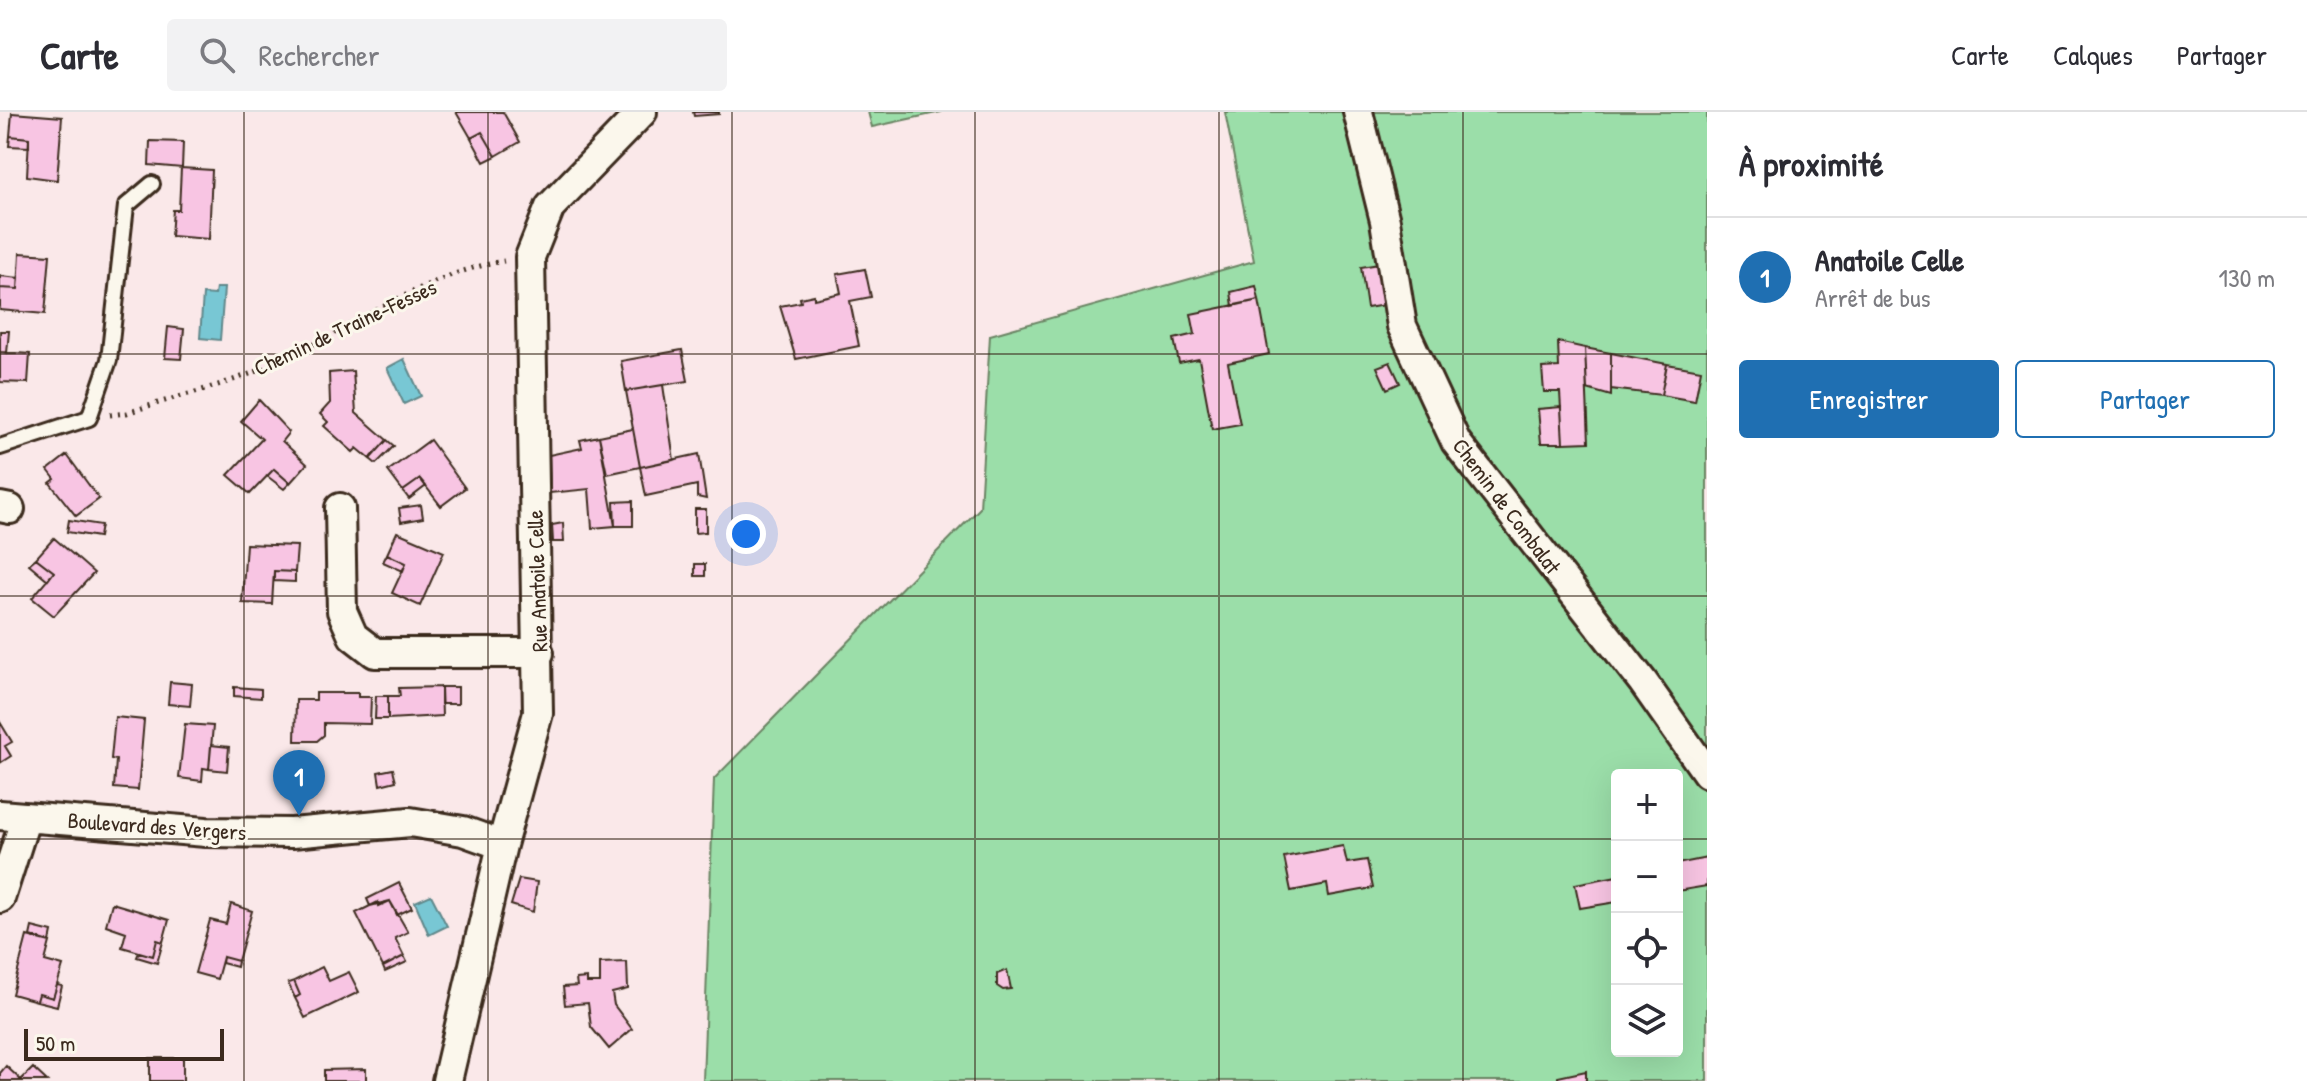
<!DOCTYPE html>
<html lang="fr">
<head>
<meta charset="utf-8">
<style>
  :root { --surface:#fff; --page:#f2f2f3; --text:#2b2b33; --muted:#7c7c81; --line:#e1e1e2; --accent:#1f6fb2 }
  body { margin:0; font-family:"Patrick Hand",sans-serif; background:var(--page); color:var(--text) }
  .controls { position:absolute; right:24px; bottom:24px; display:grid; overflow:hidden; border-radius:8px; box-shadow:0 8px 32px #0002 }
  .controls button { width:72px; height:72px; display:grid; place-items:center; padding:0; border:0; border-bottom:2px solid var(--line); background:var(--surface); color:var(--text); font:40px sans-serif }
  .scale { position:absolute; left:24px; bottom:20px; width:200px; box-sizing:border-box; padding-left:8px; border:4px solid #3b2a1e; border-top:0; font-size:22px; line-height:28px; white-space:nowrap; color:#3b2a1e; -webkit-text-stroke:6px #fbf7ec; paint-order:stroke }
  .you { position:absolute; left:746px; top:422px; width:28px; height:28px; margin:-20px; border:6px solid #fff; border-radius:50%; background:#1a73e8; box-shadow:0 0 0 12px #1a73e833 }
  .badge { display:grid; place-items:center; width:52px; height:52px; border-radius:50%; background:var(--accent); color:#fff; font-size:26px; font-weight:700 }
  .pin { position:absolute; translate:-50% -66px; filter:drop-shadow(0 2px 4px #0008) }
  .pin::after { content:''; position:absolute; top:42px; width:28px; height:24px; background:inherit; clip-path:polygon(0 0,100% 0,50% 100%) }
  .list { margin:0; padding:0; list-style:none }
  h2 { display:flex; justify-content:space-between; align-items:center; height:104px; margin:0; padding:0 32px; font-size:34px }
  h2 small { font-size:26px; font-weight:400; color:var(--muted) }
  .list li { display:grid; grid-template-columns:52px 1fr auto; gap:24px; align-items:center; box-sizing:border-box; height:120px; padding:0 32px; border-top:2px solid var(--line) }
  .list b { display:block; font-size:30px; white-space:nowrap }
  .list p { margin:0; font-size:26px; white-space:nowrap; color:var(--muted) }
  .list em { font-size:26px; font-style:normal; color:var(--muted) }
  .actions { display:flex; gap:16px; padding:24px 32px }
  .actions a { flex:1; padding:18px 0; border:2px solid var(--accent); border-radius:8px; text-align:center; font-size:28px; color:var(--accent) }
  .actions .main { background:var(--accent); color:#fff }
  .icon { flex:none; width:44px; height:44px; fill:none; stroke:currentColor; stroke-width:2; stroke-linecap:round; stroke-linejoin:round }
  .map { position:relative; flex:none; width:1707px; height:969px; overflow:hidden }
  header { display:flex; align-items:center; gap:48px; box-sizing:border-box; height:112px; padding:0 40px; background:var(--surface); border-bottom:2px solid var(--line) }
  header strong { font-size:38px }
  nav { display:flex; gap:44px; margin-inline-start:auto; font-size:28px }
  .search { width:560px; height:72px; background:var(--page); display:flex; align-items:center; gap:20px; box-sizing:border-box; padding:0 28px; border-radius:8px; color:var(--muted); font-size:30px }
  main { display:flex }
  aside { flex:1; background:var(--surface) }
  .map>svg:first-child { display:block }
  .green { fill:#9bdea9; stroke:#6b8464; stroke-width:2; fill-rule:evenodd }
  .water { fill:#78c7d4; stroke:#60888b; stroke-width:2 }
  .building { fill:#f8c5e3; stroke:#3b2a1e; stroke-width:2 }
  .lines { fill:none; stroke-linecap:round; stroke-linejoin:round }
  .service-casing { stroke:#3b2a1e; stroke-width:20 }
  .minor-casing { stroke:#3b2a1e; stroke-width:34 }
  .path { stroke:#3b2a1e; stroke-width:5; stroke-dasharray:2 6; stroke-linecap:butt }
  .service { stroke:#fbf7ec; stroke-width:14 }
  .minor { stroke:#fbf7ec; stroke-width:28 }
  .grid { fill:none; stroke:#3b2a1e; stroke-width:2; stroke-opacity:0.55 }
  .labels { text-anchor:middle; dominant-baseline:central; stroke-width:6; stroke-linejoin:round; paint-order:stroke }
  .street-label { font-size:22px; fill:#3b2a1e; stroke:#fbf7ec }
</style>
</head>
<body>
<header>
<strong>Carte</strong>
<div class="search"><svg class="icon" aria-label="search" viewBox="0 0 24 24"><circle cx="10" cy="10" r="6"/><path d="M15 15l6 6"/></svg>Rechercher</div>
<nav><a>Carte</a><a>Calques</a><a>Partager</a></nav>
</header>
<main>
<div class="map">
<svg width="1707" height="969" viewBox="0 0 1707 969">
  <rect width="100%" height="100%" fill="#fae8e9"/>
  <filter id="ink" filterUnits="userSpaceOnUse"><feTurbulence type="fractalNoise" baseFrequency=".0125" numOctaves="2"/><feDisplacementMap in="SourceGraphic" scale="16" xChannelSelector="R" yChannelSelector="G"/><feConvolveMatrix kernelMatrix="1 2 1 2 8 2 1 2 1" color-interpolation-filters="sRGB"/></filter>
  <g filter="url(#ink)">
    <!-- green -->
    <path class="green" d="M868 0H941L872 15Z
      M1225 0H1707V969H703L714 667 980 396 990 223 1254 149ZM1617 663H1677V939H1617Z"/>
    <!-- water -->
    <path class="water" d="M216 176H224L220 228 200 226 203 182 215 183Z
      M404 247 421 284 404 292 387 256Z
      M431 783 447 814 429 823 415 790Z"/>
    <!-- building -->
    <path class="building" d="M456 0H503L520 30 496 44 482 20 471 26Z
      M693 0H719V2L694 4Z
      M12 1 62 5 57 68 27 64 29 26 10 24Z
      M482 20 496 44 484 50 471 26Z
      M10 24 29 26V35L9 34Z
      M150 29 183 30 182 56 149 53Z
      M181 56 212 58 209 127 171 124 173 98H179Z
      M20 141 50 143 45 202 0 198V176L18 177Z
      M1379 152 1385 193 1367 196 1361 155Z
      M865 157 871 185 850 189 859 234 796 247 780 194 801 190 800 186 814 183V187L841 181 837 162Z
      M0 164 19 166 18 177 0 176Z
      M1256 174 1259 188 1233 194 1231 180Z
      M1259 188 1269 242 1228 251 1240 312 1212 317 1199 247 1179 251 1174 227 1195 222 1191 202Z
      M168 215 184 217 181 247 165 246Z
      M0 219H9L7 241 0 240Z
      M1558 230 1585 236 1589 330 1563 331 1560 280H1544L1542 256 1559 255Z
      M1585 236 1611 241V284L1587 277Z
      M682 238 688 269 626 279 621 249Z
      M0 240 30 242 28 271 0 270Z
      M1611 241 1667 252 1661 283 1611 277Z
      M1390 250 1400 271 1387 277 1377 255Z
      M1667 252 1701 258 1695 289 1661 283Z
      M353 259 356 301 387 328 370 347 357 336 353 340 324 314 328 310 320 302 330 291 329 261Z
      M663 273 674 348 640 355 626 279Z
      M259 288 289 320 282 329 307 352 290 371 274 357 250 382 228 363 262 327 241 309Z
      M1561 295 1563 331H1541L1538 297Z
      M633 317 640 355 607 362 599 324Z
      M599 324 615 414 592 416 589 377 550 381 549 343 582 336 580 328Z
      M387 328 394 334 376 352 370 347Z
      M430 328 465 376 441 394 420 367 403 379 388 359Z
      M699 342 706 387 697 385V373L646 384 640 355Z
      M67 343 99 387 76 404 50 371 55 367 48 358Z
      M274 357 290 371 284 377 267 364Z
      M420 367 426 374 409 387 403 379Z
      M633 389V414H615L614 390Z
      M421 393 423 406 401 410 399 396Z
      M695 397H706V420L695 421Z
      M69 408 101 413 99 425 67 420Z
      M563 411 564 430H553L552 413Z
      M397 420 444 440 420 494 392 481 406 451 387 442Z
      M54 426 94 461 54 504 32 486 54 460 36 446Z
      M246 432 297 434 295 460 274 459 272 492 242 491Z
      M387 442 406 451 403 459 383 450Z
      M36 446 54 460 48 468 29 452Z
      M695 452H705V464H695Z
      M274 459 295 460V470L274 469Z
      M170 570 192 572 190 594 168 592Z
      M234 575 261 577V586L234 584Z
      M441 575 442 604 388 607V584H400L399 576Z
      M441 575H458V592H441Z
      M316 581H358V585H371L370 612 324 611V623L317 629H295L296 588H316Z
      M376 584H388V607H375Z
      M115 605 144 608 138 678 114 676 116 648 111 647Z
      M0 610 12 630 5 634 11 644 0 651Z
      M185 612 213 614 209 657 203 656 202 669 179 666Z
      M211 633 229 635 227 659 209 657Z
      M393 657 396 669 380 673 378 660Z
      M1343 734 1347 751 1367 748 1373 776 1329 784 1327 772 1291 779 1284 745Z
      M1707 746V774L1677 779V752Z
      M1617 764V790L1580 796 1575 772Z
      M519 767 537 770 533 800 511 793Z
      M399 771 412 796 397 803 390 789 370 794 367 787Z
      M390 789 408 820 395 826 404 844 383 855 356 801 378 790 379 794Z
      M112 791 169 808 163 830 157 828 153 844 122 835 126 820 106 813Z
      M231 792 252 799 238 849 223 845 217 867 195 861 210 808 226 812Z
      M32 815 52 820 50 830 30 824Z
      M27 824 50 830 45 849 63 854 53 886 39 882 37 889 12 882Z
      M157 828 163 830 157 851 137 845 139 840 153 844Z
      M404 844 407 850 385 860 383 855Z
      M223 845 238 849 237 855 222 851Z
      M627 850 628 877 612 881 614 893 632 917 609 937 591 915 588 891 565 893 563 875 577 874 576 867 587 866V871H600V851Z
      M322 855 329 869 349 860 359 880 305 906 295 886 300 883 294 869Z
      M1007 858 1011 877 1003 878 997 874V862Z
      M294 869 300 883 295 886 288 871Z
      M57 873 62 874 57 894 37 889 39 882 53 886Z
      M150 946H183V969H150Z
      M6 954 21 968 33 956 47 969H0V961Z
      M366 957V969H324V958Z
      M1586 959V969H1558V965Z"/>
    <g class="lines">
      <defs>
        <path id="service" d="M0 335 89 306 109 248 126 94 152 72"/>
        <path id="minor" d="M1358 0 1385 109 1402 214 1456 330 1643 570 1707 661
          M0 395 10 397
          M340 396 342 499 353 524 375 541H539
          M0 703 206 720 292 721 410 710 463 719 502 733
          M0 786 26 705
          M447 969 502 733 538 601 530 145 550 95 642 0"/>
      </defs>
      <!-- service casing -->
      <use href="#service" class="service-casing"/>
      <!-- minor casing -->
      <use href="#minor" class="minor-casing"/>
      <!-- path -->
      <path class="path" d="M110 303 127 301C171 286 218 275 260 258 341 225 417 163 504 149"/>
      <!-- service -->
      <use href="#service" class="service"/>
      <!-- minor -->
      <use href="#minor" class="minor"/>
    </g>
  </g>
  <!-- grid -->
  <path class="grid" d="M244 0V969M488 0V969M732 0V969M975 0V969M1219 0V969M1463 0V969M0 242H1707M0 484H1707M0 727H1617M1677 727H1707"/>
  <g class="labels">
    <!-- street labels -->
    <g class="street-label">
      <text transform="translate(345 215) rotate(-25)">Chemin de Traine-Fesses</text>
      <text transform="translate(1507 394) rotate(53)">Chemin de Combalat</text>
      <text transform="translate(537 469) rotate(-92)">Rue Anatoile Celle</text>
      <text transform="translate(157 714) rotate(4)">Boulevard des Vergers</text>
    </g>
  </g>
</svg>
<div class="controls">
<button>+</button>
<button>−</button>
<button><svg class="icon" aria-label="locate" viewBox="0 0 24 24"><circle cx="12" cy="12" r="6"/><path d="M12 2v4M12 18v4M2 12h4M18 12h4"/></svg></button>
<button><svg class="icon" aria-label="layers" viewBox="0 0 24 24"><path d="M12 4l9 5-9 5-9-5zM3 14l9 5 9-5"/></svg></button>
</div>
<div class="scale">50 m</div>
<div class="you"></div>
<div class="pin badge" style="left:299px;top:704px">1</div>
</div>
<aside>
<h2>À proximité<small></small></h2>
<ul class="list">
<li><span class="badge">1</span><div><b>Anatoile Celle</b><p>Arrêt de bus</p></div><em>130 m</em></li>
</ul>
<div class="actions"><a class="main">Enregistrer</a><a>Partager</a></div>
</aside>
</main>
</body>
</html>
